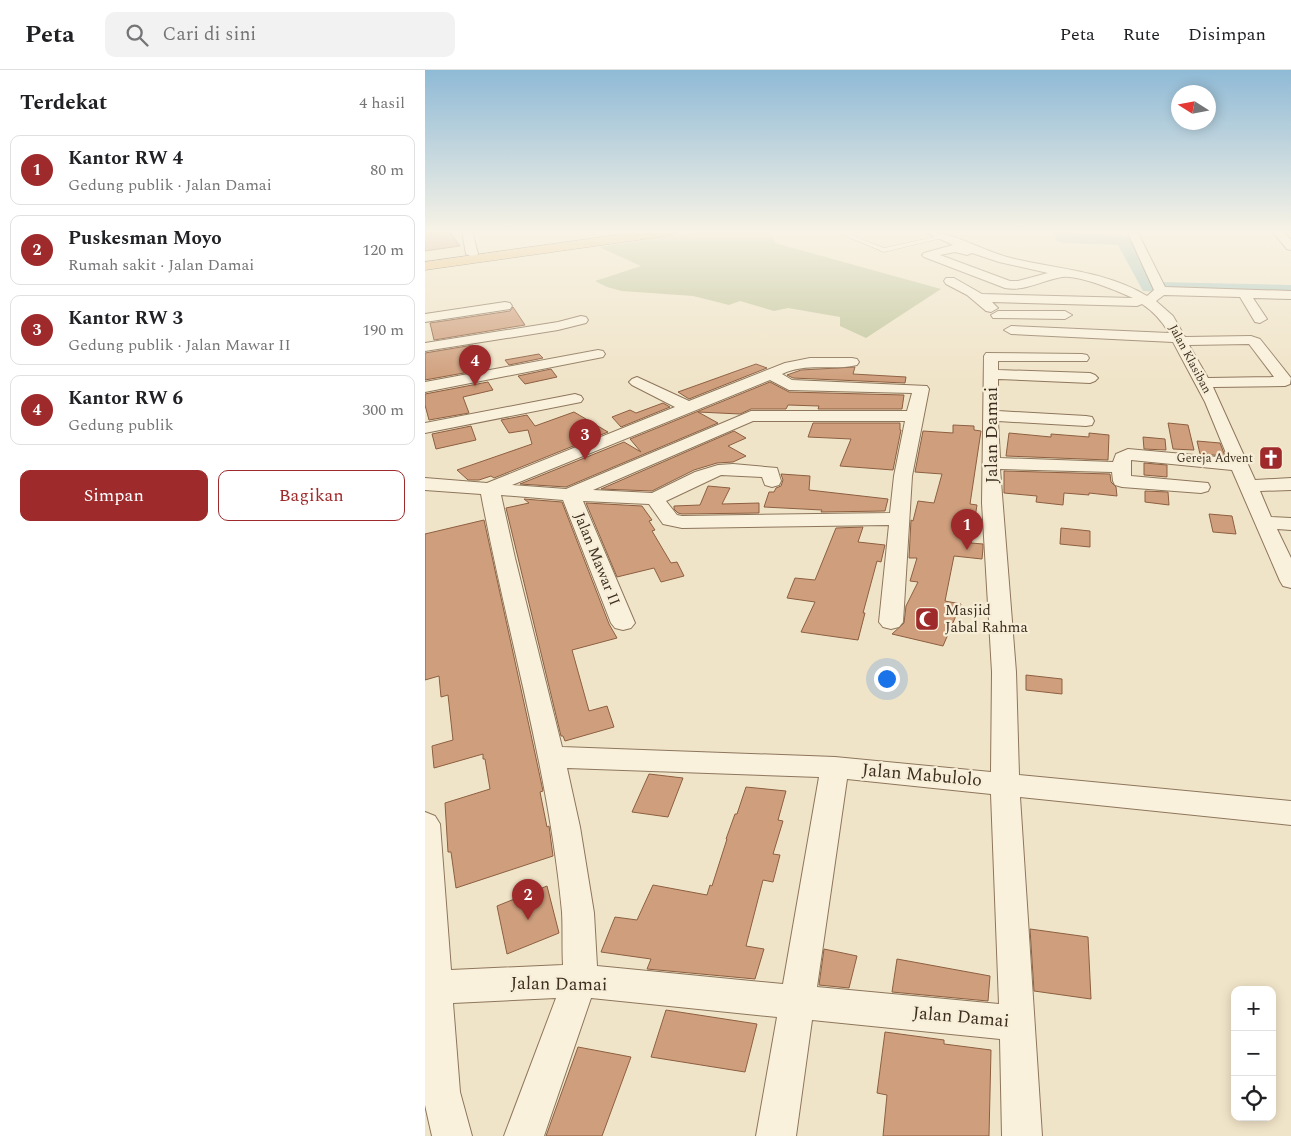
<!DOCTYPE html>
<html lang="id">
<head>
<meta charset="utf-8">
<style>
  :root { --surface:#fff; --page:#f2f2f2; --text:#202124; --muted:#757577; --line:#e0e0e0; --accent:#9e2a2b }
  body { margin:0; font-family:Spectral,serif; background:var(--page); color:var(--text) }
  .controls { position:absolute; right:15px; bottom:15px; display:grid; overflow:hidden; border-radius:10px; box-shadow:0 2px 12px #0003 }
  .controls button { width:45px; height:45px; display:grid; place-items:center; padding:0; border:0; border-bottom:1px solid var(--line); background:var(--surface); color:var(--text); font:25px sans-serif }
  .compass { position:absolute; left:746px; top:15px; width:45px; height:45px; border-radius:50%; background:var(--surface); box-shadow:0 2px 12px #0003; rotate:281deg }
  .you { position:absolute; left:461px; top:608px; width:18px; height:18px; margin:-12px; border:4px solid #fff; border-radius:50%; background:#1a73e8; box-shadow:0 0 0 8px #1a73e833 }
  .badge { display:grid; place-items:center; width:32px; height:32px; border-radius:50%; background:var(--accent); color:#fff; font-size:16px; font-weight:700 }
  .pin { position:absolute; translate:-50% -41px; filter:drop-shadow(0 1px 2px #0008) }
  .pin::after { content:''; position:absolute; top:26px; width:18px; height:15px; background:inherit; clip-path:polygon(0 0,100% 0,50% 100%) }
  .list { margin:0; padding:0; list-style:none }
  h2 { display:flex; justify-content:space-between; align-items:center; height:65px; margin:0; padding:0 20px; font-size:21px }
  h2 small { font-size:16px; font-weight:400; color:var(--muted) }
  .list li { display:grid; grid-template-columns:32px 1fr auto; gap:15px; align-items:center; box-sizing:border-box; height:70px; margin:0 10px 10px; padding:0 10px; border:1px solid var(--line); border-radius:10px }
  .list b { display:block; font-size:19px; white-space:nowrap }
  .list p { margin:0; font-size:16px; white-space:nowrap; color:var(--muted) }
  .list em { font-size:16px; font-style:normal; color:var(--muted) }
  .actions { display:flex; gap:10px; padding:15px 20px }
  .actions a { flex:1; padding:11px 0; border:1px solid var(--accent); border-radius:10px; text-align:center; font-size:18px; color:var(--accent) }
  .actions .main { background:var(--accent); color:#fff }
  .icon { flex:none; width:28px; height:28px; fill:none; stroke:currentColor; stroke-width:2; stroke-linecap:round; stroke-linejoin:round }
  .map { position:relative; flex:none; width:866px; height:1066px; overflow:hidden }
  header { display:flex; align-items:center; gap:30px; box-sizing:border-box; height:70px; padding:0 25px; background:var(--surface); border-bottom:1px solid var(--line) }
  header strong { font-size:24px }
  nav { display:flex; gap:28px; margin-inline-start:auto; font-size:18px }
  .search { width:350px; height:45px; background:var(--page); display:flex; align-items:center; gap:12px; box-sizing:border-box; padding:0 18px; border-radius:10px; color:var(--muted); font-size:19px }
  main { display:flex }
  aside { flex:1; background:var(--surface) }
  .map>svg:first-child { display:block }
  .cemetery { fill:#bfc49a }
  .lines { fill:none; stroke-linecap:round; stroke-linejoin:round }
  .river { fill:#a9c4bc; fill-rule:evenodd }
  .building { fill:#cf9f7d; stroke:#8d5f41 }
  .service-casing { stroke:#8d765c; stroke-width:1 }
  .minor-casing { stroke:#8d765c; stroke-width:2 }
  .trunk-casing { stroke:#5b4430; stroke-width:1 }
  .service { fill:#faf1dc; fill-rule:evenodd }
  .minor { fill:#faf1dc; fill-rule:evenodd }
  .trunk { fill:#eabe7c; fill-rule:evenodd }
  .labels { text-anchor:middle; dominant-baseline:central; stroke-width:4.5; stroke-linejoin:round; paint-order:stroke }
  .far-street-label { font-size:12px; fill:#3d2e20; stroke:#f7eed8 }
  .far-poi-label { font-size:12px; fill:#3d2e20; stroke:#f7eed8; text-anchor:end }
  .street-label { font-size:15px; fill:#3d2e20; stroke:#f7eed8 }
  .poi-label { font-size:15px; fill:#3d2e20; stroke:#f7eed8; text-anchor:start }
  .near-street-label { font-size:18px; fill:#3d2e20; stroke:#f7eed8 }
</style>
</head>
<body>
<header>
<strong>Peta</strong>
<div class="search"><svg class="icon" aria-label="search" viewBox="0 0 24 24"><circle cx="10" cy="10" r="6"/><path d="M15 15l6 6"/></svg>Cari di sini</div>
<nav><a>Peta</a><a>Rute</a><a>Disimpan</a></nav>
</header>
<main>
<aside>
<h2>Terdekat<small>4 hasil</small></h2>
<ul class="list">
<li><span class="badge">1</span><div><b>Kantor RW 4</b><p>Gedung publik · Jalan Damai</p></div><em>80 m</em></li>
<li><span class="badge">2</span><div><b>Puskesman Moyo</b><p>Rumah sakit · Jalan Damai</p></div><em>120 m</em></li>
<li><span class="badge">3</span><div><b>Kantor RW 3</b><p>Gedung publik · Jalan Mawar II</p></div><em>190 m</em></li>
<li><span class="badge">4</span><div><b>Kantor RW 6</b><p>Gedung publik</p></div><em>300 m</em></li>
</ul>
<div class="actions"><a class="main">Simpan</a><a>Bagikan</a></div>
</aside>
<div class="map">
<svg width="866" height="1066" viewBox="0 0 866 1066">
  <rect width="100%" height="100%" fill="#f0e4c8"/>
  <!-- cemetery -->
  <path class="cemetery" d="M279 161H345L350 173 516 219 441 268 415 256V247L363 238 349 241 315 231 304 235 268 226 197 221 182 217 170 211 216 196 174 177Z"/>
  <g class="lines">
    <!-- river -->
    <path class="river" d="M624 161 705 167 731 212 866 215V227L718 221 693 175 638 173 632 171Z"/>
  </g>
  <!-- building -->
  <path class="building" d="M18 161H24L35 176 0 181V163Z
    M88 237 100 255 9 270 5 253 85 241Z
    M48 275 61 299 0 310V283Z
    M114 284 118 288 84 295 80 290Z
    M331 294 342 298 264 329 253 322Z
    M430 297 428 304 481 307 480 313 368 308 362 305 376 300Z
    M126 299 132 307 100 314 93 306Z
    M63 312 68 320 38 327 44 343 4 350 0 335V324Z
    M345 312 364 322 479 325 477 339H393L394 336 363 335 361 339H326L315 344 273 342 293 353 141 417 95 414 199 372 216 382 205 369Z
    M238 333 245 337 196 357 187 347 205 340 211 343Z
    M149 342 183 362 69 408 66 406 54 410H43L32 400 107 374 103 360 84 363 76 350 102 345 110 356Z
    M388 353H475V360H476L468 400 415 396 426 369 383 367Z
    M743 353 763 355 769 380 748 379Z
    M528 355 549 356V360L556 361 545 434 552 435 546 473 558 474V478L557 489 529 486 520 531 536 534 518 576 467 564 479 553 481 536 493 512 485 511 492 488H484L486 450 488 451 493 431 509 433 517 404 490 402 498 361 528 363Z
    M46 356 51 370 11 379 7 364Z
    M309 361 321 368 303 376 321 386 308 392 292 393 269 400 227 421 176 419Z
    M584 363 626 367V364L664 367V363L684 365 683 390 581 386Z
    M718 367 740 369 741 380 719 379Z
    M772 371 795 373 800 386 775 384Z
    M719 393 742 395V407L719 405Z
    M579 401 685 404 686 412 691 417 692 426 664 423V425L639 423 638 435 611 432 612 426 579 423Z
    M356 404 385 406 384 420 463 429 460 441 396 442 397 440 339 437 344 422H349L351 418 356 416 358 410Z
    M283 416 305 418 297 434 334 433V443L257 444 253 443 249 439V436L275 435Z
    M720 421 743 422 744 435 720 432Z
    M99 429 137 432 184 554 192 568 147 580 164 641 182 636 189 657 140 671 138 666H136L81 438 104 433Z
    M161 433 217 436 227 450 224 451 230 460 227 461 246 493 252 492 259 506 236 512 229 498 192 507Z
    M784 444 807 446 811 464 788 462Z
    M59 450 108 674 118 721 115 722 122 757 124 756 128 786 31 818 26 782H23L20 733 65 719 60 689H58V684L9 698 7 676 28 670 23 625 16 627 14 606 0 610V464Z
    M438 457 433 472 460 475 456 492 452 491 438 543H440L433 570 376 562 390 532 362 528 370 508 390 510 411 458Z
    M636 458 665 461V477L635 474Z
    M601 605 637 609V624L601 620Z
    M224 704 258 708 243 747 207 742Z
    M321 717 361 721 353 750 358 751 348 784 355 785 348 812 338 810 321 876 339 879 330 909 222 899 226 889 176 882 190 847 212 850 228 815 282 825 285 815 287 816 302 769H301L310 744H312Z
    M122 816 134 863 82 884 72 836Z
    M605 859 663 867 666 929 609 921Z
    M399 879 432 886 424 918 394 915Z
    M472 889 565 906 563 931 467 922Z
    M241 940 332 954 320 1002 226 987Z
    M460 962 519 970V974L566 980 564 1066H458L462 1025 452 1023Z
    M153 977 206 987 177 1066H121Z"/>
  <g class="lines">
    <defs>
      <path id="service" d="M409 161H417L459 178 518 165 521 167 459 182Z"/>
      <path id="minor" d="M37 161H47L53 184 51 186 47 187 41 184Z
        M498 161C526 161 554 179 582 187 627 199 680 200 722 226L729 220 702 161H712L740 217 866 221V229L828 228 842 249 835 253 830 252 815 227 739 225 731 231 748 246 760 267 826 266 835 269 866 308 865 314 860 316 788 317 830 410 866 408V420L835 421 846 447 866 448V460L852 459 866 488V518L858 516 855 511 807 400 706 390V406L783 413 785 417 783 421 776 423 697 417 690 415 688 411 687 402 575 399 591 602 594 705 866 731V755L595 727 617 1066H577L575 969 387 950 371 1066H331L352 947 166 928 119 1066H79L131 928 28 933 35 1022 47 1066H7L0 1035V742L10 746 15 754 26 900 138 895C137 878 138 859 137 842 124 701 82 563 56 424L0 420V408L62 413 250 337 207 315 204 312 207 309 212 307 264 331 360 293 385 288H427L432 289 434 292 432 295C407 301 381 292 357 304L367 310 502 316 504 319 487 406 478 552 474 557 466 559 458 557 454 552 464 455 257 458 238 454 224 434 158 431 210 553 206 558 198 560 190 558 186 553 138 430 76 425 90 488 137 677 410 687 566 702 567 602 557 433 559 286 561 283 657 284 662 285 664 288 662 291H573V300L665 303 670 305 673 308 670 311 665 313 573 309V341L661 346 667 347 669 351 667 355 661 356 573 351 575 388 688 392 691 384 703 379 803 388 780 332 748 272 586 264 579 260 586 256 744 263C737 251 729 242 717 234L712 236 567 232 573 238 566 242 561 241 542 225 521 214 519 211 521 208H529L557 224 708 228C693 221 652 204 637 207 618 210 599 222 580 218L499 187 497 185 499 183 528 175ZM530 182 542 185 547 183 574 192 623 203 593 211H585L515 185ZM824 274 849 307 783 308 764 275ZM345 310 364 320 487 323 482 341H326L141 419 87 415ZM328 351H480L469 406 465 443 257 446 252 445 241 431 296 405 337 407 340 415 347 417 354 415 356 411 352 398 308 394 293 395 270 402 227 423 168 420ZM142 698 394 707 358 914 172 896 169 843 155 757ZM422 709 566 724 574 934 392 917Z
        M847 161H858L866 170V180L862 179Z
        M80 232 85 233 87 236 85 239 0 252V244Z
        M573 241H640L647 245 640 249 568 248 566 245Z
        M156 246 161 247 163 250 161 253 133 260 0 281V273L133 252Z
        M173 280 178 281 180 284 178 287 0 322V312Z
        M150 324 156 326 158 329 156 332 0 363V353Z"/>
      <path id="trunk" d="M220 161H255L248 165 0 200V192Z"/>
    </defs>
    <!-- service casing -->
    <use href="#service" class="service-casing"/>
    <!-- minor casing -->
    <use href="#minor" class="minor-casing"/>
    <!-- trunk casing -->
    <use href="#trunk" class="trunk-casing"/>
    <!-- service -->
    <use href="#service" class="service"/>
    <!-- minor -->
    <use href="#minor" class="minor"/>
    <!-- trunk -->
    <use href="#trunk" class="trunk"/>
  </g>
  <!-- sky -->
  <linearGradient id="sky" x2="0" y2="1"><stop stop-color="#8fbad6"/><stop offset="0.52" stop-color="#f8f3e6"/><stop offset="1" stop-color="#f8f3e6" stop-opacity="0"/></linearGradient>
  <rect width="866" height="310" fill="url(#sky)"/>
  <!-- icons -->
  <defs>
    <symbol id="church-square" viewBox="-11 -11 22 22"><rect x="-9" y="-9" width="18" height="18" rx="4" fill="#9e2a2b" stroke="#f7eed8"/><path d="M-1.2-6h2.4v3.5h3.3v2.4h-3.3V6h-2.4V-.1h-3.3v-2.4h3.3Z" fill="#fff"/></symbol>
    <symbol id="mosque-square" viewBox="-11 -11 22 22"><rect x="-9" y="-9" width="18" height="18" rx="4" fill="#9e2a2b" stroke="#f7eed8"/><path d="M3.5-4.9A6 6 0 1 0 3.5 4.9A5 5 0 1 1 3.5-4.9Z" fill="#fff"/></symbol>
  </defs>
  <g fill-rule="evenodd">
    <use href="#church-square" x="832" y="374" width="28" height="28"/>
    <use href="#mosque-square" x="488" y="535" width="28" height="28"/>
  </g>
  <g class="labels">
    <!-- far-street labels -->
    <g class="far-street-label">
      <text transform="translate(765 289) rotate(62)">Jalan Klasiban</text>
    </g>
    <!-- far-poi labels -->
    <g class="far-poi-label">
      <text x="828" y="388">Gereja Advent</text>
    </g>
    <!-- street labels -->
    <g class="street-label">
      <text transform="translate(172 489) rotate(68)">Jalan Mawar II</text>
    </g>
    <!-- poi labels -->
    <g class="poi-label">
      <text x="520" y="540">Masjid<tspan x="520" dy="17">Jabal Rahma</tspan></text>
    </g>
    <!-- near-street labels -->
    <g class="near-street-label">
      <text transform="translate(566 365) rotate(-90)">Jalan Damai</text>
      <text transform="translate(497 705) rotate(5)">Jalan Mabulolo</text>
      <text transform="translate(134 914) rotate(1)">Jalan Damai</text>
      <text transform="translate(536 947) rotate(5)">Jalan Damai</text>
    </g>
  </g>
</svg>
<div class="controls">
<button>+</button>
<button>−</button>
<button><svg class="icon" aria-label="locate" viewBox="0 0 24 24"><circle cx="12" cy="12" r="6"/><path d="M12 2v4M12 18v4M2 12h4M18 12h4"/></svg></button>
</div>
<svg class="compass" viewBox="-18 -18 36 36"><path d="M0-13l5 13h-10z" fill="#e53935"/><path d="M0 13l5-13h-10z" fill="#757577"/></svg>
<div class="you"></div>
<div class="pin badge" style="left:542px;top:480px">1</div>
<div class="pin badge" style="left:103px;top:850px">2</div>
<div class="pin badge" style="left:160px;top:390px">3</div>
<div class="pin badge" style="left:50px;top:316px">4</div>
</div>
</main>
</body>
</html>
